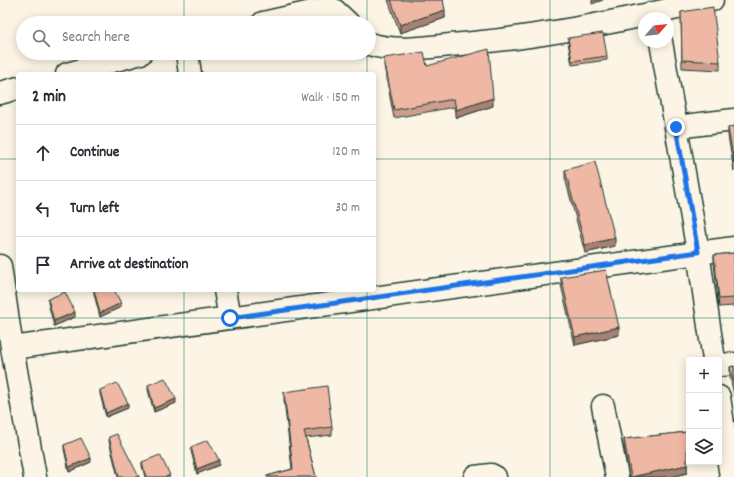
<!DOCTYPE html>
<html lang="en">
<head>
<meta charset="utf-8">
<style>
  :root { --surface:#fff; --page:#f7f7f7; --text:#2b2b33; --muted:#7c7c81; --line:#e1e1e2 }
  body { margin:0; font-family:Dekko,sans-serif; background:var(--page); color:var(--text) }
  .controls { position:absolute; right:12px; bottom:12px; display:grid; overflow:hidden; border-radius:4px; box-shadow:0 2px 10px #0003 }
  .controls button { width:36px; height:36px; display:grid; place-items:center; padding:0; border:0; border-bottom:1px solid var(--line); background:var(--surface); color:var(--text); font:20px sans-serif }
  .compass { position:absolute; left:638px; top:12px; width:36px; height:36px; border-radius:50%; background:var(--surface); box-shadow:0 2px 10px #0003; rotate:63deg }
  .stop { position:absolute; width:12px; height:12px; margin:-9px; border:3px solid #1a73e8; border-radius:50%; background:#fff }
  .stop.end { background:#1a73e8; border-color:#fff; box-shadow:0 1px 4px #0008 }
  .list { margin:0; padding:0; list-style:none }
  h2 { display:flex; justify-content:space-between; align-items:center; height:52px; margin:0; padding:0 16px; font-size:17px }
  h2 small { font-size:13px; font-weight:400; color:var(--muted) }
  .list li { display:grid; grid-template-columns:26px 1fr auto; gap:12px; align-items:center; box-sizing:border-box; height:56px; padding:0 16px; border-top:1px solid var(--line) }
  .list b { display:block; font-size:15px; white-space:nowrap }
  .list em { font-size:13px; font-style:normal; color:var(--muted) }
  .icon { flex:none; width:22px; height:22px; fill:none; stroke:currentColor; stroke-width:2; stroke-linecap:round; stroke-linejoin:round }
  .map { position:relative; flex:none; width:734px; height:477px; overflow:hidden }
  .search { position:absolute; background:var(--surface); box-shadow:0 2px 10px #0003; left:16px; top:16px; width:360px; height:44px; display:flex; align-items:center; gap:10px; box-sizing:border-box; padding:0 14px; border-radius:22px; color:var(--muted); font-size:15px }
  .panel { position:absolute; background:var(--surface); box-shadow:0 2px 10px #0003; left:16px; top:72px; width:360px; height:220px; border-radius:4px }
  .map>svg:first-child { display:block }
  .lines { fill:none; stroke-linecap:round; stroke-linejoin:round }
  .street-casing { stroke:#1f3d34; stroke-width:25 }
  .street { stroke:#fcf5e5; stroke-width:22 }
  .wall { fill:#ce9e8d; stroke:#1f3d34 }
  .shaded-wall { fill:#a78173; stroke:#1f3d34 }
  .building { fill:#efb8a4; stroke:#1f3d34 }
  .route { stroke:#1a73e8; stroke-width:5 }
  .grid { fill:none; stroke:#0f766e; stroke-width:1; stroke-opacity:0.55 }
</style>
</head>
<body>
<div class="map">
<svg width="734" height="477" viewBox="0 0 734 477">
  <rect width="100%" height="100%" fill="#fcf5e5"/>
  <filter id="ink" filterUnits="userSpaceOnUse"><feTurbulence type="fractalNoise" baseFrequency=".025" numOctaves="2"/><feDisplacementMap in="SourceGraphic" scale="8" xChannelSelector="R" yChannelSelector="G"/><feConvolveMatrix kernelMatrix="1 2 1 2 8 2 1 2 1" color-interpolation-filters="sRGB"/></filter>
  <g filter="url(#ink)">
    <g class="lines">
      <defs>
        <path id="street" d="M263 23 325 9 334 10 348 23
          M661 42 698 252 714 360
          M369 44C395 52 424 48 450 45 539 38 626 20 712 0
          M187 53 190 74
          M67 74 141 53
          M0 93 18 88
          M676 127 734 120
          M0 266 12 348 35 477
          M225 290 230 318
          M12 348 734 248
          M719 365 734 364
          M719 397 731 477
          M603 406 617 477
          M475 477 491 475 495 477"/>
      </defs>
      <!-- street casing -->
      <use href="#street" class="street-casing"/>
      <!-- street -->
      <use href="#street" class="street"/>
    </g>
    <!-- wall -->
    <path class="wall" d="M388 0H443L445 18 400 33Z
      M681 12 720 62V70L682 68Z
      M568 38 607 56V60L572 65 568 42Z
      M384 58 427 66 493 106 456 118 454 107 394 118 384 66Z
      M734 126V171L728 136V128Z
      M565 170 615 246 585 253 565 178Z
      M734 253V306L719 307 714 263V255Z
      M561 277 619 335 575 345 561 285Z
      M94 290 121 307 100 317 94 294Z
      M48 299 75 317 54 326 48 303Z
      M734 366V395L730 377V367Z
      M148 385 176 403 154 412 148 390Z
      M100 390 128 408 106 417 100 394Z
      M284 392 332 427V435L306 438 316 477H267V476L292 469 284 400Z
      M687 432V473L670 477H629L624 447V439Z
      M109 437 139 477H118L109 441Z
      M64 445 91 462 69 472 64 449Z
      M191 447 219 465 197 474 191 451Z
      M142 462 170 477H145L142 466Z"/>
    <!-- shaded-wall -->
    <path class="shaded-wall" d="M592 0H603L592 4Z
      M445 10V18L400 33V25Z
      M493 98V106L456 118V110Z
      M615 238V246L585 253V245Z
      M121 303V307L100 317V313Z
      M75 312V317L54 326V321Z
      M619 327V335L575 345V337Z
      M176 399V403L154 412V408Z
      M128 403V408L106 417V413Z
      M91 458V462L69 472V467Z
      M219 460V465L197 474V469Z
      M687 465V473L670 477H631Z"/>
    <!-- building -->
    <path class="building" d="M391 0H443L445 10 400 25Z
      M713 7 720 62 682 60 681 12Z
      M603 33 607 56 572 61 568 38Z
      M489 49 493 98 456 110 454 99 394 110 384 58 424 52 427 66Z
      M734 126V163L728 128Z
      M595 162 615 238 585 245 565 170Z
      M734 253V298L719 299 714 255Z
      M606 270 619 327 575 337 561 277Z
      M94 290H114L121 303 100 313Z
      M65 292 75 312 54 321 48 299Z
      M734 366V385L730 367Z
      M165 378 176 399 154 408 148 385Z
      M117 383 128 403 106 413 100 390Z
      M327 386 332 427 304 431 316 477H267V476L293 469 284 392Z
      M687 432V465L631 477 624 439Z
      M117 434 139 477H119L109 437Z
      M81 438 91 458 69 467 64 445Z
      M208 440 219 460 197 469 191 447Z
      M160 455 170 475 166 477H146L142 462Z"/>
  </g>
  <g class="lines" filter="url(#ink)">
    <!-- route -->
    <path class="route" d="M230 318 698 252 676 127"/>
  </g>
  <!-- grid -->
  <path class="grid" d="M184 0V23M367 0V23M550 0V477M184 53V74M367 53V74M0 159H18M374 159H734M184 290V477M367 290V477M0 318H734"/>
</svg>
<div class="controls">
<button>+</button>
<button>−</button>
<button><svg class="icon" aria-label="layers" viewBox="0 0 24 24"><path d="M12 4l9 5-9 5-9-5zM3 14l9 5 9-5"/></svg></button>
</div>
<svg class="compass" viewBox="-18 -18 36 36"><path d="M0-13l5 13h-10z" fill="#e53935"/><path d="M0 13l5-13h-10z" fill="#7c7c81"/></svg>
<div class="stop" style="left:230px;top:318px"></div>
<div class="stop end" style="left:676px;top:127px"></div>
<div class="search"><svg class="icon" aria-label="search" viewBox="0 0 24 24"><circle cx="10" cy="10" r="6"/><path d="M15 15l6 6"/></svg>Search here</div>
<section class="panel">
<h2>2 min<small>Walk · 150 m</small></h2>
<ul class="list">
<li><svg class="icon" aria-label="ahead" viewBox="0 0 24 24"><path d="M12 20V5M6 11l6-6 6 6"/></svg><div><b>Continue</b></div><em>120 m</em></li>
<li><svg class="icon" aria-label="left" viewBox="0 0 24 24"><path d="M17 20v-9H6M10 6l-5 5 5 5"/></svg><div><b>Turn left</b></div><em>30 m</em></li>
<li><svg class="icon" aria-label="arrive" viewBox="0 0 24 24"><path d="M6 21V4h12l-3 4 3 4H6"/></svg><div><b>Arrive at destination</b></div></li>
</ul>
</section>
</div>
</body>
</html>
